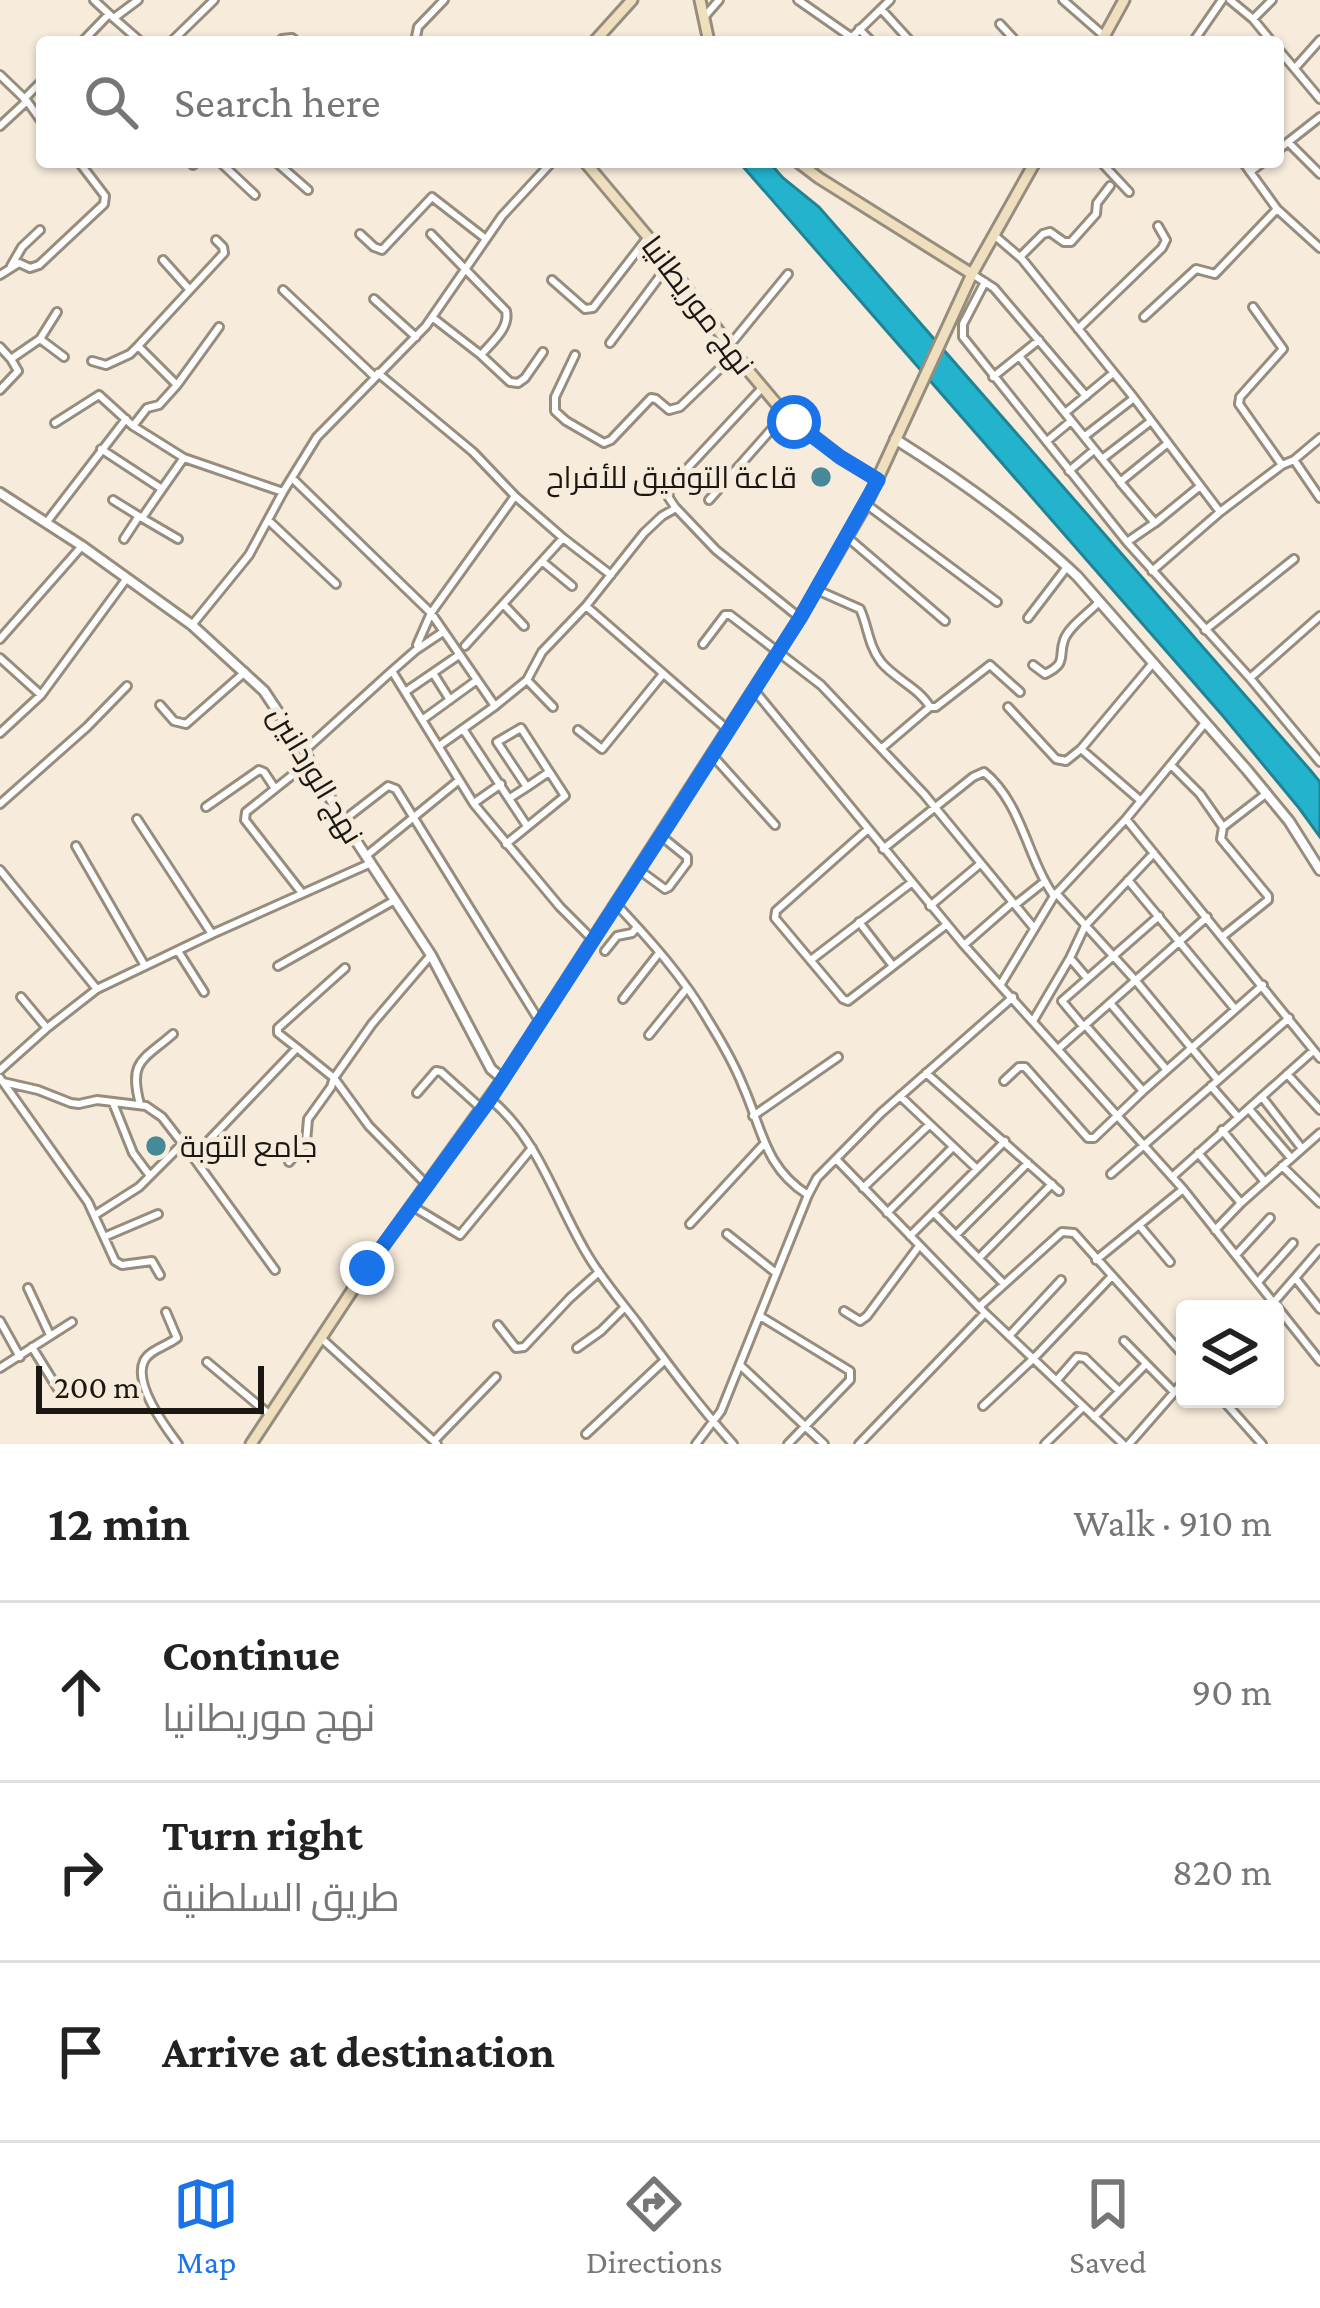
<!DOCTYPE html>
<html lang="en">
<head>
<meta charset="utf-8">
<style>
  :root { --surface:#fff; --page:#f6f6f6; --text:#222; --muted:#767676; --line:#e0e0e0; --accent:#1a73e8 }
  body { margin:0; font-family:"Crimson Pro",Cairo,serif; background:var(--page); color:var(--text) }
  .controls { position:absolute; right:36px; bottom:36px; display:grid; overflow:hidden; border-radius:12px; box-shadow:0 3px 9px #0004 }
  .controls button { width:108px; height:108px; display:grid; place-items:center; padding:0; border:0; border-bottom:3px solid var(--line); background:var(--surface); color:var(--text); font:60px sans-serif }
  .scale { position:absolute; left:36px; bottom:30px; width:228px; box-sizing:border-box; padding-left:12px; border:6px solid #1b1712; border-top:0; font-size:33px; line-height:42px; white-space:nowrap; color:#1b1712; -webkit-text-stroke:9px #f7ecdc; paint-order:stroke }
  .stop { position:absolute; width:36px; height:36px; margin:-27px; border:9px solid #1a73e8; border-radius:50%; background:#fff }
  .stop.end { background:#1a73e8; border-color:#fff; box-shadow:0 3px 12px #0008 }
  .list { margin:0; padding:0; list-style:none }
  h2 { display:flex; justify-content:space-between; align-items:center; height:156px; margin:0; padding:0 48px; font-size:51px }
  h2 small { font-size:39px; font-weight:400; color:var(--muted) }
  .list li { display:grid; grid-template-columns:78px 1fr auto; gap:36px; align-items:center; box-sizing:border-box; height:180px; padding:0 48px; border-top:3px solid var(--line) }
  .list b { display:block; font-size:45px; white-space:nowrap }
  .list p { margin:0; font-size:39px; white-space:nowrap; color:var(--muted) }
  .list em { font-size:39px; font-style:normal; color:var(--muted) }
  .icon { flex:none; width:66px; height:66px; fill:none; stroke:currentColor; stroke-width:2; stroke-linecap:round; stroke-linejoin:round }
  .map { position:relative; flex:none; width:1320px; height:1444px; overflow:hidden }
  .search { position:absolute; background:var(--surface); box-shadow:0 3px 9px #0004; left:36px; right:36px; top:36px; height:132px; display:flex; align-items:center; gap:30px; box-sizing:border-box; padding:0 42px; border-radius:12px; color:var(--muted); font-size:45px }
  .sheet { height:696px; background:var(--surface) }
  nav { display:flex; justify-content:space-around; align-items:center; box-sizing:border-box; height:168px; border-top:3px solid var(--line); background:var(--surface); font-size:33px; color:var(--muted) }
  nav a { display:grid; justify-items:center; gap:6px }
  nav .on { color:var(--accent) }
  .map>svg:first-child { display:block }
  .water { fill:#23b3cd; stroke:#218495; stroke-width:3 }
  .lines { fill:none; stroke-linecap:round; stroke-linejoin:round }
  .minor-casing { stroke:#968d7d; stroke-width:12 }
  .tertiary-casing { stroke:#968d7d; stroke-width:14 }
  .secondary-casing { stroke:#968d7d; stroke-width:15 }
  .minor { stroke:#fff; stroke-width:6 }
  .tertiary { stroke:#fff; stroke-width:8 }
  .secondary { stroke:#efdfbe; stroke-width:9 }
  .route { stroke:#1a73e8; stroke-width:15 }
  .poi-dot { fill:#468a99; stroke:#f7ecdc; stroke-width:4.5 }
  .labels { text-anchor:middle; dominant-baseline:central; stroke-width:10; stroke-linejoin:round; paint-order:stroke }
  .street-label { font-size:30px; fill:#1b1712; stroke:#f7ecdc }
  .poi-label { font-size:30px; fill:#1b1712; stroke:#f7ecdc; text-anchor:end }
</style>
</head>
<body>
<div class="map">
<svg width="1320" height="1444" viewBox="0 0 1320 1444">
  <rect width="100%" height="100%" fill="#f7ecdc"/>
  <!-- water -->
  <path class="water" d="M739 162H769L783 178 819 207 1311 771 1320 782V837L1299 808 1223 716Z"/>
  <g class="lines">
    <defs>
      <path id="minor" d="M94 0 109 14
        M798 0 851 37
        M1063 0 1111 42
        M1230 0 1253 19 1272 0
        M881 9 911 42
        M706 15 719 0
        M114 18 138 0
        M1253 19 1272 42
        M1000 24 1013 38V42
        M859 29 872 42
        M82 42 109 14 141 42
        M171 42 214 0
        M279 42 282 39 292 38 297 42
        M415 42 418 27 444 0
        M847 42 890 0
        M1193 42 1222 0
        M1278 49 1320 99
        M1295 68 1320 40
        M0 75 27 101 42 122
        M24 99 42 81
        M0 126 27 101
        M1288 142 1320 174
        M1278 150 1320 117
        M220 162 255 195
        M276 162 308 190
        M643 162H652
        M1101 162 1129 192
        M1243 162 1277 209 1320 248
        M193 165 196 162
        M1250 172 1263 162
        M360 234 374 247 382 250 432 197 486 239
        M431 234 506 311C510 328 492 342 481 355
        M994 235 1022 259 1134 398 1220 512 1282 465 1294 460 1320 498
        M1020 257 1043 234 1050 232 1064 242H1071L1096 214 1097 203 1110 186
        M163 260 189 289
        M11 266 22 247 40 230
        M972 274 994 288 1086 396
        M0 275 19 263 30 268 39 265 104 204 105 196 79 162
        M552 280 585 309 593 308 648 237
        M985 282 963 324V337L1127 542 1250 678 1320 762
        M283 290 375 377
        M374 299 416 337
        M1253 307 1283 349 1240 397 1239 404 1282 465
        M432 317 481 355 510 382 518 383 525 378 543 352
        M1144 317 1196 269 1215 274 1277 209
        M1078 329 1162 248 1166 240 1158 226
        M40 339 64 357
        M610 343 669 264
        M729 346 788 274
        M0 347 11 359 40 339 57 312
        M575 355 555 397V411L566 421 604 443 611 440 651 398 656 399 669 410 680 407 735 354
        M1019 356 1065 413 1112 374
        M92 361 106 365 130 354 138 346
        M378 373 473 452 515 496 431 613 417 645
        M993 377 1039 340
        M177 385 138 346 224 253 223 247 216 240
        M0 390 18 371 11 359
        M1065 413 1119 480
        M55 423 99 395 133 426 184 458 283 492
        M133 426 147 408 159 405 177 385 219 327
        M1085 436 1134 398
        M1047 441 1071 421
        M1168 443 1120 482 1155 523 1199 487
        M101 449 162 489 183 459
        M1102 459 1151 421
        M1294 460 1320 438
        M1069 471 1094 450
        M292 478 431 613 495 706 527 680 542 652 586 606 644 533 662 516 676 508 716 550 800 618
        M515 496 563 538 611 575
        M113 500 142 518 162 489
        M709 500 785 414
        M866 504 997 602
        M675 507 669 498 668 489 762 388
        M142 518 178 539
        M268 520 336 584
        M46 523 126 419
        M847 537 945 621
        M124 539 139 516
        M1127 542 1153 524
        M543 562 572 586
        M1152 571 1220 512
        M817 590 860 609C868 626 868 645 881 662 895 679 919 688 930 707L882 748
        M504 605 524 626
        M586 606 728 730
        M1028 618 1067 567
        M192 625 249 555 283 492 317 437 426 326 502 216 552 162
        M1205 630 1294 559
        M443 632 416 650 392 671 474 804 560 907 593 940
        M0 639 82 546
        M703 644 725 615H730L821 685 924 794 1034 928
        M465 646 563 538
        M0 658 41 695 127 578
        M1033 665 1045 674C1068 663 1058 657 1064 640 1069 626 1090 612 1100 601
        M433 673 450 700
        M1250 678 1320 616
        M527 680 553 707
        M754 690 964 945 1183 1189 1320 1361
        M405 692 459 655
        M160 705 174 721 186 724 245 672
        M930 707H936L990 665 1020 692
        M1008 707 1056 759 1066 761 1081 749 1153 663
        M422 720 477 680
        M463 729 527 826
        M578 730 602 749 663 674
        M0 733 41 695
        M439 746 495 706
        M1081 749 1141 801
        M304 751 392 671
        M713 756 775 825
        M1171 765 1200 794 1223 827 1221 839 1268 896V900L1223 936
        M527 787 549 772
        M474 803 501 784
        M0 804 87 727 127 686
        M206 807 259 770 264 772 274 787
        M137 819 212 934
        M1126 819 1320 1058
        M344 820 388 786 396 789 540 1022
        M1223 827 1267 793
        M867 830 776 911 775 918 843 999 848 1001 946 925
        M506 844 565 796 521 728 497 742 527 787 510 798
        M76 846 145 966
        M883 849 973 777 984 772C1022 803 1027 858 1054 896
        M366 856 458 781
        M0 870 96 988
        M639 870 665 889 669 887 687 863V857L661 836
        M1128 880 1235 1009
        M302 893 245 820 246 812 310 761
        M1056 893 1136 981 1218 1080
        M616 904C650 940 684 978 708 1020 721 1041 734 1063 743 1086 762 1128 764 1167 808 1195
        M1015 905 1044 882
        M930 906 980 864
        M859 922 893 966
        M964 945 1012 903
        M178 951 204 992
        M605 951 617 936 632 933 637 927
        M1070 958 1087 978
        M811 960 911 883
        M278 966 395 900
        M1001 984 1054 896 1126 819 1205 723
        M21 997 46 1027
        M623 999 659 953
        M1110 1003 1166 1069
        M1033 1021 1070 958 1085 926 1154 853
        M1083 1026 1062 1001 1159 916
        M1086 1026 1143 1091
        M649 1035 687 988
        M297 1048 278 1033V1028L345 968
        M1058 1049 1207 917
        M0 1070 47 1028 97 989 212 934 371 863
        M926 1073 1059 1191
        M1287 1074 1320 1110
        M0 1078 88 1202 115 1261 122 1265 152 1261 160 1275
        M1004 1081 1019 1067H1025L1088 1138H1094L1143 1091 1263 985
        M3 1082 38 1090 71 1103 79 1104 97 1100 146 1106 162 1117 193 1157 297 1048 334 1078 372 1024 431 955
        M1211 1086 1238 1117
        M417 1093 436 1071 441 1072 482 1109
        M900 1096 977 1169
        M1262 1097 1300 1146
        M490 1099C539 1139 555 1201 587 1254 601 1278 619 1299 636 1321 667 1363 698 1405 733 1444
        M113 1103 133 1153 150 1176
        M140 1104C128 1061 143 1060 173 1034
        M1249 1109 1291 1158
        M753 1116 838 1057
        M1222 1130 1265 1182
        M1198 1153 1241 1203 1320 1133
        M193 1157 275 1270
        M836 1159 985 1313 1123 1444
        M289 1162 306 1142 308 1119 331 1087 334 1078 369 1126 427 1185
        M1282 1166 1320 1203
        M1111 1174 1289 1018
        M1172 1177 1313 1051
        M863 1188 929 1125
        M412 1206 460 1235 532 1148
        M887 1213 952 1148
        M934 1213 1003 1283
        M95 1215 139 1187 182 1144
        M690 1224 763 1145
        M1139 1225 1170 1262
        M1215 1230 1241 1203
        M727 1234 776 1273
        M956 1235 1028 1163
        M910 1236 1005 1141
        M104 1237 158 1214
        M1236 1255 1270 1218
        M979 1258 1052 1184
        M1096 1260 1182 1190
        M1296 1279 1320 1309
        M1258 1282 1293 1243
        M28 1288 50 1335
        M979 1307 1062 1232 1074 1233 1185 1357
        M1268 1309 1320 1249
        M844 1311 860 1321 867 1316 919 1246
        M166 1312 177 1338C167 1346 149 1350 144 1361 133 1384 165 1427 178 1444
        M760 1316 850 1371V1380L788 1444
        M0 1321 20 1357
        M498 1325 516 1348 524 1347 570 1298 599 1272
        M1009 1336 1061 1280
        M321 1338 437 1444
        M1124 1341 1173 1391
        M32 1347 61 1394
        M577 1348 601 1331 625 1307
        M207 1362 270 1415
        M740 1365 824 1444
        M0 1368 72 1322
        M1057 1380 1077 1357 1085 1358 1119 1391
        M1222 1399 1262 1444
        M983 1406 1033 1359 1111 1277
        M1094 1417 1146 1364
        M586 1434 665 1360
        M434 1441 496 1377
        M696 1444 721 1411 808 1195 817 1178 881 1113 1013 997
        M859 1444 985 1313
        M1045 1444 1083 1407
        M1129 1444 1185 1380"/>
      <path id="tertiary" d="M895 439C959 479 1022 524 1077 576L1247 770 1289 821 1320 870
        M0 493 82 546 192 625 264 691 304 751 343 821 431 955 491 1069 503 1079"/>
      <path id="secondary" d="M700 0 709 42
        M594 42 632 0
        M1101 42 1124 0
        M585 162 648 237 747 369 785 414 840 457 878 480
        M798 162 819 178 972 274
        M251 1444 367 1268 503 1079 800 618 866 504 972 274 1035 162"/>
    </defs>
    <!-- minor casing -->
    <use href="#minor" class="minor-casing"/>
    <!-- tertiary casing -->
    <use href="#tertiary" class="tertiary-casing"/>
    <!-- secondary casing -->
    <use href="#secondary" class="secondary-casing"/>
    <!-- minor -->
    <use href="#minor" class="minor"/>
    <!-- tertiary -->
    <use href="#tertiary" class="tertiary"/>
    <!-- secondary -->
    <use href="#secondary" class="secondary"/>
  </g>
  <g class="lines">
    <!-- route -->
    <path class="route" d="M367 1268 490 1099 677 811 800 618 878 480 840 457 794 422"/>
  </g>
  <!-- markers -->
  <g class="poi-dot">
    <circle cx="821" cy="477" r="12"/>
    <circle cx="156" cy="1146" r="12"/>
  </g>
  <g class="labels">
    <!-- street labels -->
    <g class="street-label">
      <text transform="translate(698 305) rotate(53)">نهج موريطانيا</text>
      <text transform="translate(316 775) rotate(59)">نهج الوردانين</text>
    </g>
    <!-- poi labels -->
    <g class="poi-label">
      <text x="797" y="477">قاعة التوفيق للأفراح</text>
      <text x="180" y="1146" text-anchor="start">جامع التوبة</text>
    </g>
  </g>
</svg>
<div class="controls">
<button><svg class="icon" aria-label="layers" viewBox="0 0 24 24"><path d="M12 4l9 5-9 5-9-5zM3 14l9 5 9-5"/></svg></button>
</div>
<div class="scale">200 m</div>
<div class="stop" style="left:794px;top:422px"></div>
<div class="stop end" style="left:367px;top:1268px"></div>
<div class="search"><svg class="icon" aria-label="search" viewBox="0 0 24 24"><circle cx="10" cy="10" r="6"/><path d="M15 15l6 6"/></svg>Search here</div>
</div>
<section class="sheet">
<h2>12 min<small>Walk · 910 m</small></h2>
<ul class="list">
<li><svg class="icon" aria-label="ahead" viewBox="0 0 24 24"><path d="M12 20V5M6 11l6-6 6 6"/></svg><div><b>Continue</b><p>نهج موريطانيا</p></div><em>90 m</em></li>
<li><svg class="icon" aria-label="right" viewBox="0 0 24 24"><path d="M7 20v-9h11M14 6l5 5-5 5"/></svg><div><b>Turn right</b><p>طريق السلطنية</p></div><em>820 m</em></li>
<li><svg class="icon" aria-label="arrive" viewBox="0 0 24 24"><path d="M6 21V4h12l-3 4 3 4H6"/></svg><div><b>Arrive at destination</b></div></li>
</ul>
</section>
<nav>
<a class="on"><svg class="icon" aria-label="map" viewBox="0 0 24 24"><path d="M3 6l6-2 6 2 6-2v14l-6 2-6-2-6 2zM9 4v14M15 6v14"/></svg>Map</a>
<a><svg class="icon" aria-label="directions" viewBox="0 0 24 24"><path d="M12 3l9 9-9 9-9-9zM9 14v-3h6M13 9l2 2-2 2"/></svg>Directions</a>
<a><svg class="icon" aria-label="saved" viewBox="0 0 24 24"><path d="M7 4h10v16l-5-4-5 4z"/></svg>Saved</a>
</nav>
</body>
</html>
